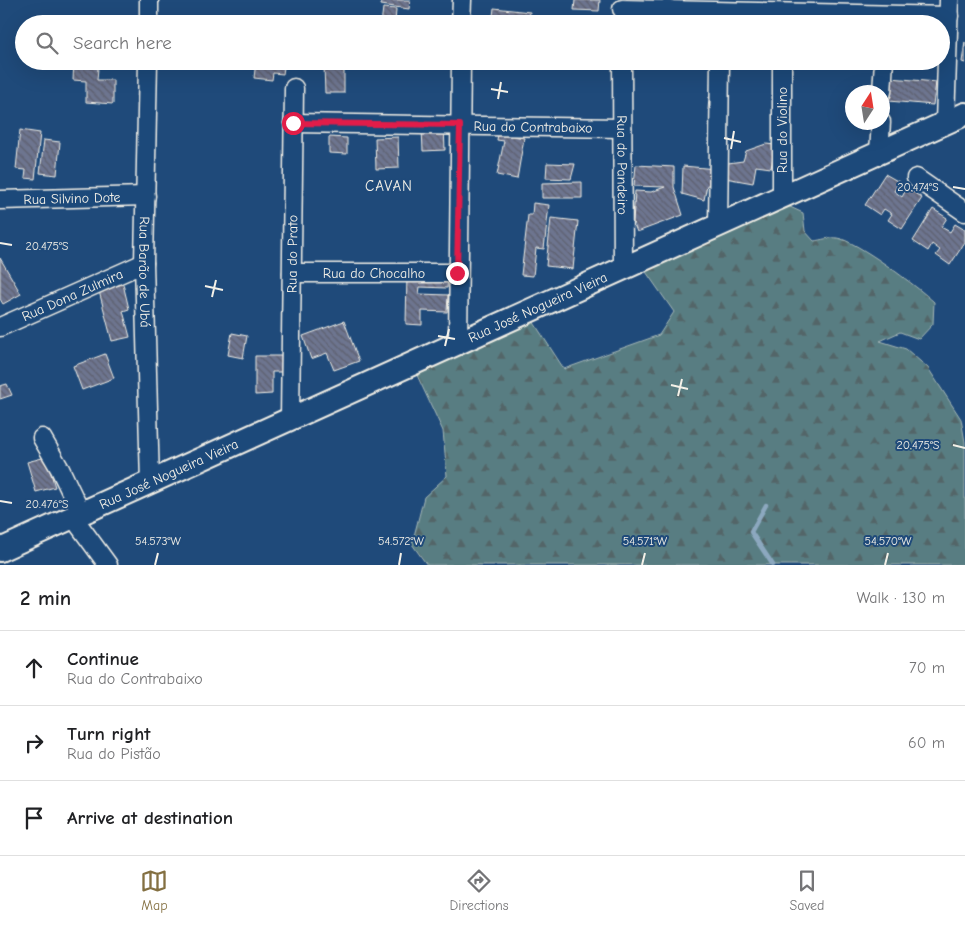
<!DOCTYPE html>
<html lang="en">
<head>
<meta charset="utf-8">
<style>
  :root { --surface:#fff; --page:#f2f2f2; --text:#202124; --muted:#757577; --line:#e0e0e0; --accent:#847042 }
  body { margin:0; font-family:"Comic Neue",sans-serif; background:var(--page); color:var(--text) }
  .compass { position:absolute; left:845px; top:85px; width:45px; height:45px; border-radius:50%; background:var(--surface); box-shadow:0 5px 20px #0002; rotate:12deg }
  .stop { position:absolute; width:15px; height:15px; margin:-11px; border:4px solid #e11d48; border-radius:50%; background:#fff }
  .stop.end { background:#e11d48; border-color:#fff; box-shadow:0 1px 5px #0008 }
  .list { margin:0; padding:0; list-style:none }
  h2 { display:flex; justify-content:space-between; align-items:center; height:65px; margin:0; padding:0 20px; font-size:21px }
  h2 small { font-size:16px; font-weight:400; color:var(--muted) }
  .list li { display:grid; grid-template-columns:32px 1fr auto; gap:15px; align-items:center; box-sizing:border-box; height:75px; padding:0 20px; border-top:1px solid var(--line) }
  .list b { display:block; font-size:19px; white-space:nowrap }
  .list p { margin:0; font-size:16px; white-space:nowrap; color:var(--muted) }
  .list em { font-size:16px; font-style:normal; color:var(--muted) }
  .icon { flex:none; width:28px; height:28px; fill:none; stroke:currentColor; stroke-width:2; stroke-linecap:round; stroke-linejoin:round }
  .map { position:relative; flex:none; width:965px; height:565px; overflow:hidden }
  .search { position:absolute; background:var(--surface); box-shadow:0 5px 20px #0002; left:15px; right:15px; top:15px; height:55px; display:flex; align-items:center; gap:12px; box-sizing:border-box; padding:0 18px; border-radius:28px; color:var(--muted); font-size:19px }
  .sheet { height:290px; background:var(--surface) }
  nav { display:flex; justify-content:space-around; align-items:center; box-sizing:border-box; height:70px; border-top:1px solid var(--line); background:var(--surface); font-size:14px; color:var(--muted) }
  nav a { display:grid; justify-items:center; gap:2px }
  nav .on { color:var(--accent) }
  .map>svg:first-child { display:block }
  .forest { fill:url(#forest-firs); stroke:#a6b7b5 }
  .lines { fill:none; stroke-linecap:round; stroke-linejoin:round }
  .stream { stroke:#8ca8bf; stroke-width:4.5 }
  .building { fill:url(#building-back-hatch); stroke:#f4f1e8 }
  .minor-casing { stroke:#f4f1e8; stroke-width:21 }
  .major-casing { stroke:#f4f1e8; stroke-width:26 }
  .minor { stroke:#1f4a7a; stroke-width:18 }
  .major { stroke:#1f4a7a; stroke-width:22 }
  .route { stroke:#e11d48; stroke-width:6 }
  .ticks { fill:none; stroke:#f4f1e8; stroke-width:2 }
  .labels { text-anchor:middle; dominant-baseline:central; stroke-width:4; stroke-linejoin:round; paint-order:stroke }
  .street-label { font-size:14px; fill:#f4f1e8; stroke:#1f4a7a }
  .neighbourhood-label { font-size:15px; letter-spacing:1px; fill:#f4f1e8; stroke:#1f4a7a }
  .ticks-label { font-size:12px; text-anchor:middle; fill:#f4f1e8; stroke:#1f4a7a; stroke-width:4; stroke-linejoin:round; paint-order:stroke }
</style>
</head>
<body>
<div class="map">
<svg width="965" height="565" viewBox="0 0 965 565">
  <defs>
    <pattern id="forest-firs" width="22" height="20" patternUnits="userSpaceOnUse" patternTransform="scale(1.25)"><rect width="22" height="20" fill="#597d82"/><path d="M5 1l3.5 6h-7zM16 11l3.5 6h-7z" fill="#526567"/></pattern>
    <pattern id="building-back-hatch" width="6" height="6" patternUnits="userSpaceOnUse" patternTransform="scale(1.25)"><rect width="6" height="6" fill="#6d748f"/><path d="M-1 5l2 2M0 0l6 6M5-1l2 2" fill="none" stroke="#5d606e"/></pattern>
  </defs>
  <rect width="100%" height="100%" fill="#1f4a7a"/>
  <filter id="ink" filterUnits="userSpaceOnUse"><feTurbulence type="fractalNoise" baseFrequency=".02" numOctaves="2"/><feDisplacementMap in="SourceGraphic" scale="10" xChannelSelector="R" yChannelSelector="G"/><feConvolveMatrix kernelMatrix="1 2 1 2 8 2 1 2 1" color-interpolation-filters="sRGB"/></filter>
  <g filter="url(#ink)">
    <!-- forest -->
    <path class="forest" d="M788 206 803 213 805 231 814 241C821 240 830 237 837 238 856 240 919 288 934 302L933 324 919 339 900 332 880 341 906 349 928 368 961 419 965 442V565H427L412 544 424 497 447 476 443 431 416 373 531 318 564 369 659 335 674 312 644 269Z"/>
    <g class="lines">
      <!-- stream -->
      <path class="stream" d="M766 505 751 532 773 565"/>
    </g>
    <!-- building -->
    <path class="building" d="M382 0H410L409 9 381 5Z
      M575 0H600L599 11 574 10Z
      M383 8 396 9 395 24H381Z
      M494 8 530 12 528 24H492Z
      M965 42V63L962 62Z
      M74 61H88V67L98 68 97 80H113V104L86 102V81L73 80Z
      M256 61H285L283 74 273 73 272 80 254 78Z
      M344 65V93H325L324 66Z
      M891 78 936 82 933 105 889 101Z
      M879 83V92H870L869 84Z
      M709 97 718 98V110H708Z
      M444 127 445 150 423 151 422 128Z
      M499 128 514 131 513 136 524 138 517 179 497 175 504 141 497 140Z
      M20 130 40 133 35 179 25 178 26 170 16 169Z
      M329 137 347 138V154L329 153Z
      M398 137 399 168 376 169 375 138Z
      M44 140 60 142 57 175 40 173Z
      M766 144 775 145 771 168 756 166 753 183 725 178 728 163 743 161 746 151Z
      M547 163 575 164 571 179 546 178Z
      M636 165 674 167V187L683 215 637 232 633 222 635 191 651 192 665 187 634 186Z
      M683 166 716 169 715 187 707 185 704 200 682 194Z
      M885 174 899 182 894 191 902 197 907 188 922 198 902 229 888 220 892 214 884 209 880 215 865 205Z
      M582 182V198H542V183Z
      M533 203 549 205 544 249 536 248 533 276 521 275 528 215H532Z
      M933 209 947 218 941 227 950 232 955 224 965 230V242L950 265 936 255 940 250 932 244 928 251 913 241Z
      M551 218 578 221 573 269 546 266Z
      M0 258 21 294 3 304 0 299Z
      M407 274 448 276 447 288 420 287 419 294 448 295 447 312 422 311V325L406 324Z
      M123 284 129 309 123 311 130 337 112 341 99 291Z
      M344 321 359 361 334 370 327 353 311 359 303 336Z
      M232 333 247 336 243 358 228 355Z
      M105 354 114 378 82 390 73 366Z
      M255 356H287V372H272V394L255 395Z
      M7 384 12 395 0 399V386Z
      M46 457 55 487 36 492 27 462Z"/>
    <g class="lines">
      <defs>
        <g id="minor">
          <path d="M622 9 949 16"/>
          <path d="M149 24V0"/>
          <path d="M461 24 462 0"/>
          <path id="s1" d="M148 61 144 263 150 483"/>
          <path id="s2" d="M622 61 623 269"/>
          <path d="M782 61V198"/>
          <path d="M882 92 884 61"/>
          <path d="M945 122 949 0"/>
          <path id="s3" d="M293 123 622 128"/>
          <path d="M879 152 881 122"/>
          <path d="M916 178 965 212"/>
          <path id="s4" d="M0 200 146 196"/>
          <path d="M718 227 720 61"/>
          <path id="s5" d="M292 273H457"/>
          <path id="s6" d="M0 327 144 263"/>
          <path d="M458 344 461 61"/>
          <path id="s7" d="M290 419 294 88"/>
          <path d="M42 438 60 469 81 513"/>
          <path d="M73 517 108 565"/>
        </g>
        <g id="major">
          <path id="s8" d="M0 550 965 114"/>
        </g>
      </defs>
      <!-- minor casing -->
      <use href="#minor" class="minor-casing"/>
      <!-- major casing -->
      <use href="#major" class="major-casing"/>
      <!-- minor -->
      <use href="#minor" class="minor"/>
      <!-- major -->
      <use href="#major" class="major"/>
    </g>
  </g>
  <g class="lines" filter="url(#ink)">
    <!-- route -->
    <path class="route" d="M293 123 460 125 457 273"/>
  </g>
  <!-- ticks -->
  <path class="ticks" d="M491 89 508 92M498 99 501 82M724 138 741 142M731 149 734 131M953 187 965 189M0 243 12 245M205 286 223 290M212 297 216 280M438 336 455 339M445 346 449 329M671 385 688 389M678 396 682 379M953 445 965 448M0 501 12 503M155 565 158 553M399 565 401 553M642 565 645 553M885 565 888 553"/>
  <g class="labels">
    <!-- street labels -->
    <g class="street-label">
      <text stroke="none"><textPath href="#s3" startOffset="240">Rua do Contrabaixo</textPath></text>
      <text transform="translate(782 130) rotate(-90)">Rua do Violino</text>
      <text stroke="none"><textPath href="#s2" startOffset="104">Rua do Pandeiro</textPath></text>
      <text stroke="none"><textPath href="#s4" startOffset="72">Rua Silvino Dote</textPath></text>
      <text stroke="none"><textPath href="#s7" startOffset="165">Rua do Prato</textPath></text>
      <text stroke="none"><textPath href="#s1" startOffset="211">Rua Barão de Ubá</textPath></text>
      <text stroke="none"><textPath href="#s5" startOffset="82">Rua do Chocalho</textPath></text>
      <text stroke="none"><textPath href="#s6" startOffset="79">Rua Dona Zulmira</textPath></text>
      <text stroke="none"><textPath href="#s8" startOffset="590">Rua José Nogueira Vieira</textPath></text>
      <text stroke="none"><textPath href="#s8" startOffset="185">Rua José Nogueira Vieira</textPath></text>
    </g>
    <!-- neighbourhood labels -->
    <g class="neighbourhood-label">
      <text x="389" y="186">CAVAN</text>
    </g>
  </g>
  <g class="ticks-label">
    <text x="918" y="191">20.474°S</text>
    <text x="47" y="250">20.475°S</text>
    <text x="918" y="449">20.475°S</text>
    <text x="47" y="508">20.476°S</text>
    <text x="158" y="545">54.573°W</text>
    <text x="401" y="545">54.572°W</text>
    <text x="645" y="545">54.571°W</text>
    <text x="888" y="545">54.570°W</text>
  </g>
</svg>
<svg class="compass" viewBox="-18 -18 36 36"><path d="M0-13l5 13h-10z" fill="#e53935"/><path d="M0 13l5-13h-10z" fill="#757577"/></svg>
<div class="stop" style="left:293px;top:123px"></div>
<div class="stop end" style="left:457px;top:273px"></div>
<div class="search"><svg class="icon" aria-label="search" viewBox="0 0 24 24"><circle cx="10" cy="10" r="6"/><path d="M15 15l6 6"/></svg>Search here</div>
</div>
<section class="sheet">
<h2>2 min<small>Walk · 130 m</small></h2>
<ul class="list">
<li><svg class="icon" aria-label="ahead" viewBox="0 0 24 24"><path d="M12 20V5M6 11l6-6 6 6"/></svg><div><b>Continue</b><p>Rua do Contrabaixo</p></div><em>70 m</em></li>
<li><svg class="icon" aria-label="right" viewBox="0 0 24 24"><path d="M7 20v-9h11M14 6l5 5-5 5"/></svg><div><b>Turn right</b><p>Rua do Pistão</p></div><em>60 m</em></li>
<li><svg class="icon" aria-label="arrive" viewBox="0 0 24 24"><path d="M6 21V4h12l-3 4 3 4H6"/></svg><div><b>Arrive at destination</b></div></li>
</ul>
</section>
<nav>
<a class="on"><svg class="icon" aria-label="map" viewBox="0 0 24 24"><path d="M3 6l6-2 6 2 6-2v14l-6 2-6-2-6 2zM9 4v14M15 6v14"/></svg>Map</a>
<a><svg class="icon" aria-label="directions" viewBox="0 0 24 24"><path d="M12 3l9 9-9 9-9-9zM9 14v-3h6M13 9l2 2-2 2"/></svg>Directions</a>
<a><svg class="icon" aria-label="saved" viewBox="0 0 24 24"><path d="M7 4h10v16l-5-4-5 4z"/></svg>Saved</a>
</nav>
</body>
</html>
